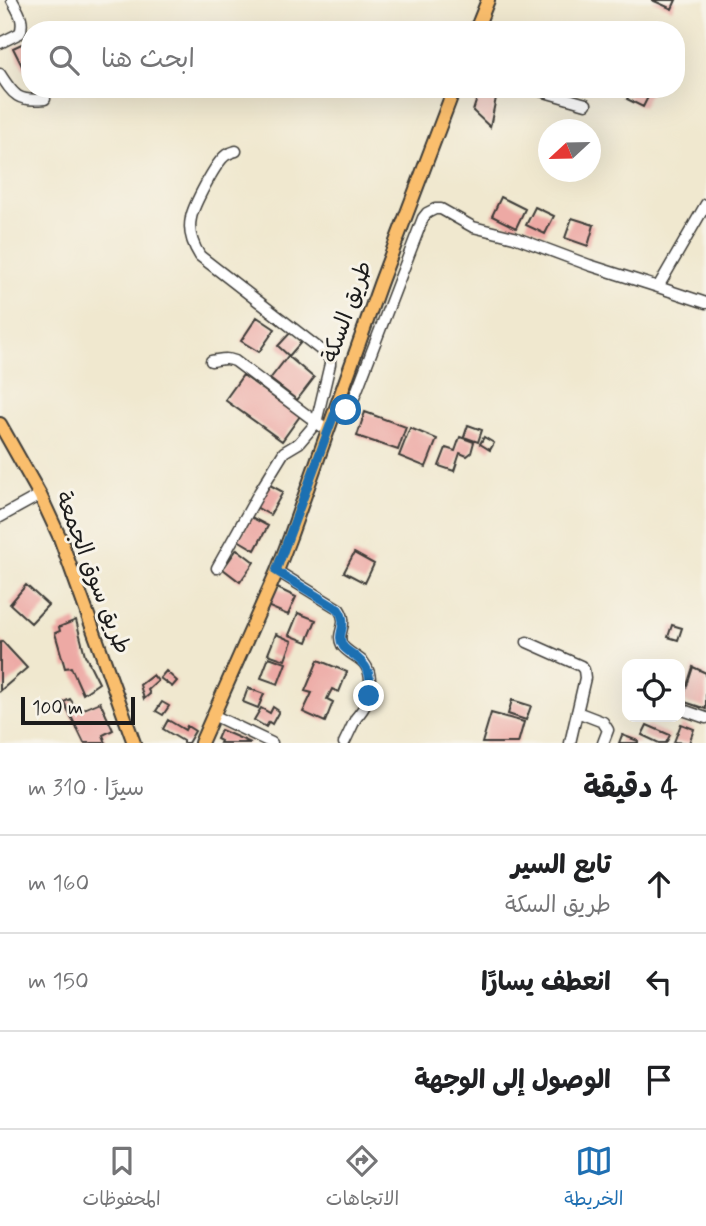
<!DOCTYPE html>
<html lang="ar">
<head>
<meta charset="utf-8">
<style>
  :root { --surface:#fff; --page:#f2f2f2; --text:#202124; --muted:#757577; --line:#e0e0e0; --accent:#1f6fb2 }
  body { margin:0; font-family:Mynerve,"Playpen Sans Arabic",sans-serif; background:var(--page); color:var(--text); direction:rtl }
  .controls { position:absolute; right:21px; bottom:21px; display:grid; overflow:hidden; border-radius:14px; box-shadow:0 7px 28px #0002 }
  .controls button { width:63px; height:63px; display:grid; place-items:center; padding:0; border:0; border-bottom:2px solid var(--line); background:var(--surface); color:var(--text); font:35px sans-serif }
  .compass { position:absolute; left:538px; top:119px; width:63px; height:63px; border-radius:50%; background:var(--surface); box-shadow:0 7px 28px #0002; rotate:248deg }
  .scale { position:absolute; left:21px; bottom:18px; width:114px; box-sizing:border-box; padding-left:7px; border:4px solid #1c1c1c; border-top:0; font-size:19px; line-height:24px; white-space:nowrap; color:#1c1c1c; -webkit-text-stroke:5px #f7f3e8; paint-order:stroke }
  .stop { position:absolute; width:21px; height:21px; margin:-16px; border:5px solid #1f6fb2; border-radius:50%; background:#fff }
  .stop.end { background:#1f6fb2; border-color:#fff; box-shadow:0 2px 7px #0008 }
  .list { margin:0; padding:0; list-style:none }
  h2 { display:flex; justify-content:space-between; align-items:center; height:91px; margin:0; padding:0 28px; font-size:30px }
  h2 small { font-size:23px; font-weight:400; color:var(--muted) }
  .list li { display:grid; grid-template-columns:46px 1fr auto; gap:21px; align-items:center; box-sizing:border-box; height:98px; padding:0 28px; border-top:2px solid var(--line) }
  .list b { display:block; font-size:26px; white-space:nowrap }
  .list p { margin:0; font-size:23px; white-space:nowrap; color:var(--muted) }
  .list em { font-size:23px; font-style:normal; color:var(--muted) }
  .icon { flex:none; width:38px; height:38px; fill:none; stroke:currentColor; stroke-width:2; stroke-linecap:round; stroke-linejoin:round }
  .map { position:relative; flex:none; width:706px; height:743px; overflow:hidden; direction:ltr }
  .search { position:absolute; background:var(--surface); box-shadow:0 7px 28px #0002; left:21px; right:21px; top:21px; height:77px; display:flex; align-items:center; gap:18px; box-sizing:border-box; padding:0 24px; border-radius:28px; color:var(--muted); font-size:26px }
  .sheet { height:385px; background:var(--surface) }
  nav { display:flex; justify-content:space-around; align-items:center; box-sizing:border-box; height:98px; border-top:2px solid var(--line); background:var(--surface); font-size:19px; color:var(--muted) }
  nav a { display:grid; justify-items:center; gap:4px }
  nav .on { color:var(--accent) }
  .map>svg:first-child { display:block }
  .building { fill:#eda9a4 }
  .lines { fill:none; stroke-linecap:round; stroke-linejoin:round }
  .minor-casing { stroke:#3c3b37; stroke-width:13 }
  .major-casing { stroke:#3c3b37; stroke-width:16 }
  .minor { stroke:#fff; stroke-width:10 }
  .major { stroke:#fabe6d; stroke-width:12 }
  .route { stroke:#1f6fb2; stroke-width:9 }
  .labels { text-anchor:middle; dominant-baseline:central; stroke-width:6; stroke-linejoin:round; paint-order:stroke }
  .street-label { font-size:23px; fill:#1c1c1c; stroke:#f7f3e8 }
</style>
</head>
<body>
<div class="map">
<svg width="706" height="743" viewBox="0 0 706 743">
  <rect width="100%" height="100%" fill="#f7f3e8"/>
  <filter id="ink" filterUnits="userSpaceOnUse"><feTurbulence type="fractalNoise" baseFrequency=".0143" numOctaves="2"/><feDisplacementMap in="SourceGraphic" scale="14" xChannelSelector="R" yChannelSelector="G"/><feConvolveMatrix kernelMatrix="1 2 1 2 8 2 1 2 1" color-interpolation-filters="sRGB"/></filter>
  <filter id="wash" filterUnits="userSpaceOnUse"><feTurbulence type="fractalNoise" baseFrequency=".00686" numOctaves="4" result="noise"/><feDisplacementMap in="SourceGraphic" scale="28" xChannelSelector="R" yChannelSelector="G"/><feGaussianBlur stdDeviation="1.57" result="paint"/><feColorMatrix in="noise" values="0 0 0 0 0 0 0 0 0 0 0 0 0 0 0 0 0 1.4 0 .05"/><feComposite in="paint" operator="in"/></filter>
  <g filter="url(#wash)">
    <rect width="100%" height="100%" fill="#f0e8cf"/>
    <g id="blocks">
      <!-- building -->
      <path class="building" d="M652 0H676L672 9Z
        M30 40V57L27 58 30 64V70H24L13 48Z
        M480 89H484L496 98 490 127 473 111Z
        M632 89H652L643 107 627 99Z
        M501 197 525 209 516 228 492 216Z
        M535 207 554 216 545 234 526 225Z
        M572 218 594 225 588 246 565 238Z
        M257 317 275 329 259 352 241 341Z
        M291 332 302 341 289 356 278 346Z
        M288 356 314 378 297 400 270 379Z
        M243 375 300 416 282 441 225 400Z
        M365 412 406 427 398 450 357 436Z
        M468 425 482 430 478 442 464 437Z
        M410 428 437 439 426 467 399 456Z
        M460 437 474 442 471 453 467 456 460 453 454 471 439 466 446 448 455 451Z
        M484 437 494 443 490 450 480 444Z
        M268 484 283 492 270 515 256 507Z
        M251 517 268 526 255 550 238 540Z
        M237 549 254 562 240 582 223 569Z
        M354 553 374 564 365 583 344 572Z
        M26 585 48 605 31 623 10 604Z
        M275 587 296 597 288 615 267 606Z
        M298 613 316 620 307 642 289 635Z
        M76 620 85 655 99 683 83 694 71 667 65 668 55 633 60 631 59 627Z
        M672 625 682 628 678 640 668 637Z
        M276 634 292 641 285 660 268 654Z
        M2 641 27 668 0 691V643Z
        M269 657 286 663 278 684 261 678Z
        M318 660 347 672 339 692 332 689 327 699 333 702 325 722 303 712 312 693 305 691Z
        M693 667 706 673V709L682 701Z
        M166 671 177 681 172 687 160 678Z
        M153 675 158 681 148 690 150 694 144 699 140 685Z
        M248 688 264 694 258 708 243 702Z
        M70 699 79 711 100 702 113 730 103 735 106 743H84L64 702Z
        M512 700 531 706 526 720 508 714Z
        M162 702 169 706 163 715 156 711Z
        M273 707 279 711 272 724 269 722 266 727 254 720 261 708 270 713Z
        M491 713 524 722 518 743H482Z
        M168 720 185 730 187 726 195 731 188 743H183V741L163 729Z
        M681 724 694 729 689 743 674 742Z
        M647 725 670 735 666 743H659L642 735Z
        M221 730 251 743H220L221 741 217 739Z
        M622 735 638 741V743H619Z"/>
    </g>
  </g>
  <g filter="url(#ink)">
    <use href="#blocks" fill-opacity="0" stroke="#3c3b37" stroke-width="2"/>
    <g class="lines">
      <defs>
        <path id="minor" d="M0 43 20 33C25 20 18 11 12 0
          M0 74C14 96 18 102 45 99
          M534 89 586 104
          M706 204 658 287 706 303
          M211 361C220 360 225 357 235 361L328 431
          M334 415 347 410 352 403 423 218 427 213 435 209H441L473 227 514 237 589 265 658 287
          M0 517 40 495
          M217 568 260 491 284 452 299 443 316 423 330 364V360L326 354 200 256C193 245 188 231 191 218 193 206 216 162 226 155 229 153 233 152 236 151
          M277 571 339 609C350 625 335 632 342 645 347 653 358 656 364 663 373 674 371 692 365 705 363 710 359 714 356 718 352 726 348 735 344 743
          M527 642 581 666 584 670 585 678 570 743
          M680 709 706 718
          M577 712 603 722 608 730 603 743
          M213 715 272 743"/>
        <path id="major" d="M476 30 488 0
          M0 424 40 495 60 538 134 743
          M201 743 277 571 290 537 380 284 454 89"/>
      </defs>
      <!-- minor casing -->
      <use href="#minor" class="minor-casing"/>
      <!-- major casing -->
      <use href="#major" class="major-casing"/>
      <!-- minor -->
      <use href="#minor" class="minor"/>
      <!-- major -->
      <use href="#major" class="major"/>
    </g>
  </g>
  <g class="lines" filter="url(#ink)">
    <!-- route -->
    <path class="route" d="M346 410 334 415 276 571 338 609C350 625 335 633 343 646 345 649 348 651 351 653 369 666 372 674 369 696"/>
  </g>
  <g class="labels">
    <!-- street labels -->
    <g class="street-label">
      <text transform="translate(348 312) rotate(-70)">طريق السكة</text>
      <text transform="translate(92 573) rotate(69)">طريق سوق الجمعة</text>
    </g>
  </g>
</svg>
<div class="controls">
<button><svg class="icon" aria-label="locate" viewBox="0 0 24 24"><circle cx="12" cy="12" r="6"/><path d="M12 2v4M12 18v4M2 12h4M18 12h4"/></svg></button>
</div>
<svg class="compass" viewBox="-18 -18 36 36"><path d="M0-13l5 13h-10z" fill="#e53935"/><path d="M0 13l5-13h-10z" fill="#757577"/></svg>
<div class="scale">100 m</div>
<div class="stop" style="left:346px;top:410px"></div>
<div class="stop end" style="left:369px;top:696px"></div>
<div class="search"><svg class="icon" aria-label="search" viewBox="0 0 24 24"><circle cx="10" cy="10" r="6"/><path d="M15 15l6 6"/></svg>ابحث هنا</div>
</div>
<section class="sheet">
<h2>4 دقيقة<small>سيرًا · 310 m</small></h2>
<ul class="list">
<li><svg class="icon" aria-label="ahead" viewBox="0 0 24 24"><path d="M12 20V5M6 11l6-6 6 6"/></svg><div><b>تابع السير</b><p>طريق السكة</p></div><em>160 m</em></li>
<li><svg class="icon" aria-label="left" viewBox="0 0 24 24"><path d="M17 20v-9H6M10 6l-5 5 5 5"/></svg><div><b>انعطف يسارًا</b></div><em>150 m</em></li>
<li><svg class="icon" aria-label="arrive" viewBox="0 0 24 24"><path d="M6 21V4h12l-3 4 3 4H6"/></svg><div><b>الوصول إلى الوجهة</b></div></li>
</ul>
</section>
<nav>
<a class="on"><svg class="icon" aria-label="map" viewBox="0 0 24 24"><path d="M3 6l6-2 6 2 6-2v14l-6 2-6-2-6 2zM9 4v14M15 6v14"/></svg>الخريطة</a>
<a><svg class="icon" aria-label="directions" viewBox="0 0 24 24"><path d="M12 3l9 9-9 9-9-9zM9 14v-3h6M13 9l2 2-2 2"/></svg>الاتجاهات</a>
<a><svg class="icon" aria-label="saved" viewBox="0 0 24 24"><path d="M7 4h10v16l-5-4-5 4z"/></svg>المحفوظات</a>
</nav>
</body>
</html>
